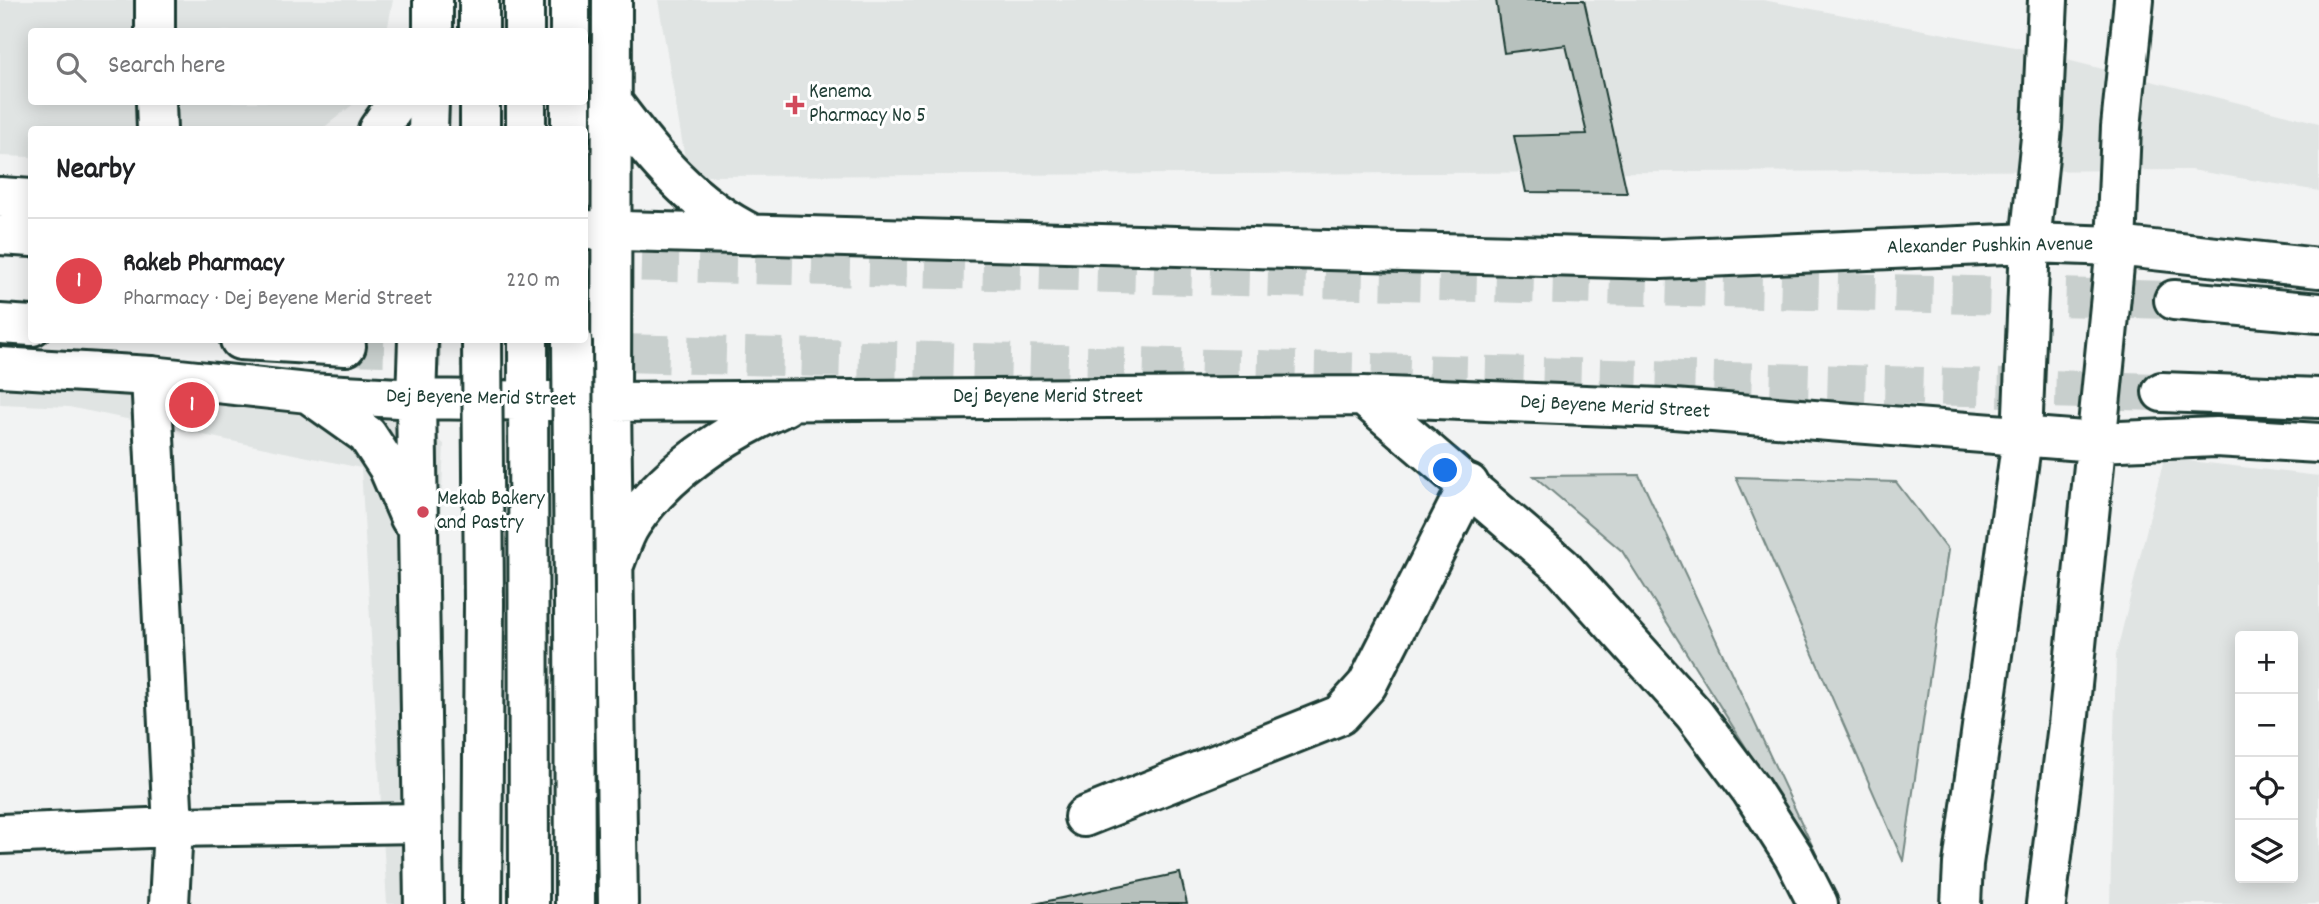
<!DOCTYPE html>
<html lang="en">
<head>
<meta charset="utf-8">
<style>
  :root { --surface:#fff; --page:#f2f2f2; --text:#202124; --muted:#757577; --line:#e0e0e0; --accent:#7c3aed }
  body { margin:0; font-family:Dekko,sans-serif; background:var(--page); color:var(--text) }
  .controls { position:absolute; right:21px; bottom:21px; display:grid; overflow:hidden; border-radius:7px; box-shadow:0 4px 18px #0003 }
  .controls button { width:63px; height:63px; display:grid; place-items:center; padding:0; border:0; border-bottom:2px solid var(--line); background:var(--surface); color:var(--text); font:35px sans-serif }
  .you { position:absolute; left:1446px; top:471px; width:24px; height:24px; margin:-18px; border:5px solid #fff; border-radius:50%; background:#1a73e8; box-shadow:0 0 0 10px #1a73e833 }
  .badge { display:grid; place-items:center; width:46px; height:46px; border-radius:50%; background:var(--accent); color:#fff; font-size:23px; font-weight:700 }
  .pin { position:absolute; translate:-50% -50%; border:4px solid #fff; box-shadow:0 2px 7px #0006 }
  .list { margin:0; padding:0; list-style:none }
  h2 { display:flex; justify-content:space-between; align-items:center; height:91px; margin:0; padding:0 28px; font-size:30px }
  h2 small { font-size:23px; font-weight:400; color:var(--muted) }
  .list li { display:grid; grid-template-columns:46px 1fr auto; gap:21px; align-items:center; box-sizing:border-box; height:126px; padding:0 28px; border-top:2px solid var(--line) }
  .list b { display:block; font-size:26px; white-space:nowrap }
  .list p { margin:0; font-size:23px; white-space:nowrap; color:var(--muted) }
  .list em { font-size:23px; font-style:normal; color:var(--muted) }
  .icon { flex:none; width:38px; height:38px; fill:none; stroke:currentColor; stroke-width:2; stroke-linecap:round; stroke-linejoin:round }
  .map { position:relative; flex:none; width:2319px; height:904px; overflow:hidden }
  .search { position:absolute; background:var(--surface); box-shadow:0 4px 18px #0003; left:28px; top:28px; width:560px; height:77px; display:flex; align-items:center; gap:18px; box-sizing:border-box; padding:0 24px; border-radius:7px; color:var(--muted); font-size:26px }
  .panel { position:absolute; background:var(--surface); box-shadow:0 4px 18px #0003; left:28px; top:126px; width:560px; height:217px; border-radius:7px }
  .map>svg:first-child { display:block }
  .built { fill:#e0e4e3; fill-rule:evenodd }
  .green { fill:#ced5d3; stroke:#768984; stroke-width:2 }
  .building { fill:#b7c1bd; stroke:#1f3d34; stroke-width:2 }
  .lines { fill:none; stroke-linecap:round; stroke-linejoin:round }
  .major-tunnel { stroke:#c8cfcd; stroke-width:38; stroke-dasharray:38 19; stroke-linecap:butt }
  .minor-casing { stroke:#1f3d34; stroke-width:44 }
  .major-casing { stroke:#1f3d34; stroke-width:44 }
  .minor { stroke:#fff; stroke-width:38 }
  .major { stroke:#fff; stroke-width:38 }
  .major-bridge-casing { stroke:#1f3d34; stroke-width:44; stroke-linecap:butt }
  .major-bridge { stroke:#fff; stroke-width:38 }
  .poi-dot { fill:#d1495b; stroke:#fff; stroke-width:2.5 }
  .labels { text-anchor:middle; dominant-baseline:central; stroke-width:6; stroke-linejoin:round; paint-order:stroke }
  .poi-label { font-size:21px; fill:#1f3d34; stroke:#fff; text-anchor:start }
  .street-label { font-size:21px; fill:#1f3d34; stroke:#fff }
</style>
</head>
<body>
<div class="map">
<svg width="2319" height="904" viewBox="0 0 2319 904">
  <rect width="100%" height="100%" fill="#f2f3f3"/>
  <filter id="ink" filterUnits="userSpaceOnUse"><feTurbulence type="fractalNoise" baseFrequency=".0143" numOctaves="2"/><feDisplacementMap in="SourceGraphic" scale="14" xChannelSelector="R" yChannelSelector="G"/><feConvolveMatrix kernelMatrix="1 2 1 2 8 2 1 2 1" color-interpolation-filters="sRGB"/></filter>
  <g filter="url(#ink)">
    <!-- built -->
    <path class="built" d="M0 0H393L387 31 32 32V102H356L322 129 32 130 31 157 0 156Z
      M658 0H1763L2015 47 2319 123V191L2191 170 688 176Z
      M0 352 362 379 444 444 424 904H387L361 468 69 407 0 404Z
      M2164 458 2319 476V904H2110L2116 655ZM2240 636H2293V878H2240Z"/>
    <!-- green -->
    <path class="green" d="M1639 475 1824 871 1622 551 1534 476Z
      M1736 477 1896 482 1948 550 1903 861Z"/>
    <!-- building -->
    <path class="building" d="M1496 0H1584L1627 193 1526 192 1514 136 1587 134 1566 45 1504 53Z
      M1180 873 1187 904H1034Z"/>
    <g class="lines">
      <!-- major-tunnel -->
      <path class="major-tunnel" d="M584 261 2174 300
        M346 346 2162 392"/>
      <defs>
        <path id="minor" d="M155 0V32
          M156 102 157 130
          M2030 243 2042 128 2048 0
          M2116 246 2121 127 2134 0
          M151 376 173 827 169 904
          M1084 817 1340 715 1367 685 1469 484
          M0 834 173 827 422 823"/>
        <path id="major" d="M479 0V32
          M524 0V32
          M570 0V32
          M612 0 611 402 618 904
          M433 32V0
          M480 102V130
          M526 102V130
          M571 102V130
          M612 102C653 157 692 205 754 235
          M378 130 397 102
          M428 130 429 102
          M0 197 32 199
          M584 230 1660 259 2030 243 2116 246 2319 268
          M0 235 32 237
          M2174 300 2319 313
          M0 324 32 326
          M240 340 346 346
          M418 340 416 399 424 904
          M528 340 529 904
          M0 367 151 376 308 393 416 399 611 402 1363 396 1661 408 2096 442 2216 437 2319 443
          M2162 392 2319 398
          M308 393 367 435 388 467 410 518
          M1363 396 1562 567 1694 714 1751 790 1794 857 1818 904
          M615 562C620 549 624 534 632 523 668 469 728 432 785 406
          M574 597 575 904
          M482 904 484 603
          M1961 904 1963 864 2022 438 2030 243
          M2046 904 2068 725 2116 246"/>
      </defs>
      <!-- minor casing -->
      <use href="#minor" class="minor-casing"/>
      <!-- major casing -->
      <use href="#major" class="major-casing"/>
      <!-- minor -->
      <use href="#minor" class="minor"/>
      <!-- major -->
      <use href="#major" class="major"/>
      <defs>
        <path id="major-bridge" d="M482 340 484 603
          M572 340 574 597"/>
      </defs>
      <!-- major-bridge casing -->
      <use href="#major-bridge" class="major-bridge-casing"/>
      <!-- major-bridge -->
      <use href="#major-bridge" class="major-bridge"/>
    </g>
  </g>
  <!-- markers -->
  <g class="poi-dot">
    <path d="M791.5 94.5h7v7h7v7h-7v7h-7v-7h-7v-7h7z"/>
    <circle cx="423" cy="512" r="7"/>
  </g>
  <g class="labels">
    <!-- poi labels -->
    <g class="poi-label">
      <text x="809" y="93">Kenema<tspan x="809" dy="24">Pharmacy No 5</tspan></text>
      <text x="437" y="500">Mekab Bakery<tspan x="437" dy="24">and Pastry</tspan></text>
    </g>
    <!-- street labels -->
    <g class="street-label">
      <text transform="translate(1990 247) rotate(-1)">Alexander Pushkin Avenue</text>
      <text x="1048" y="398">Dej Beyene Merid Street</text>
      <text transform="translate(481 399) rotate(1)">Dej Beyene Merid Street</text>
      <text transform="translate(1615 408) rotate(3)">Dej Beyene Merid Street</text>
    </g>
  </g>
</svg>
<div class="controls">
<button>+</button>
<button>−</button>
<button><svg class="icon" aria-label="locate" viewBox="0 0 24 24"><circle cx="12" cy="12" r="6"/><path d="M12 2v4M12 18v4M2 12h4M18 12h4"/></svg></button>
<button><svg class="icon" aria-label="layers" viewBox="0 0 24 24"><path d="M12 4l9 5-9 5-9-5zM3 14l9 5 9-5"/></svg></button>
</div>
<div class="you"></div>
<div class="pin badge" style="left:192px;top:405px;background:#e0444e">1</div>
<div class="search"><svg class="icon" aria-label="search" viewBox="0 0 24 24"><circle cx="10" cy="10" r="6"/><path d="M15 15l6 6"/></svg>Search here</div>
<section class="panel">
<h2>Nearby<small></small></h2>
<ul class="list">
<li><span class="badge" style="background:#e0444e">1</span><div><b>Rakeb Pharmacy</b><p>Pharmacy · Dej Beyene Merid Street</p></div><em>220 m</em></li>
</ul>
</section>
</div>
</body>
</html>
